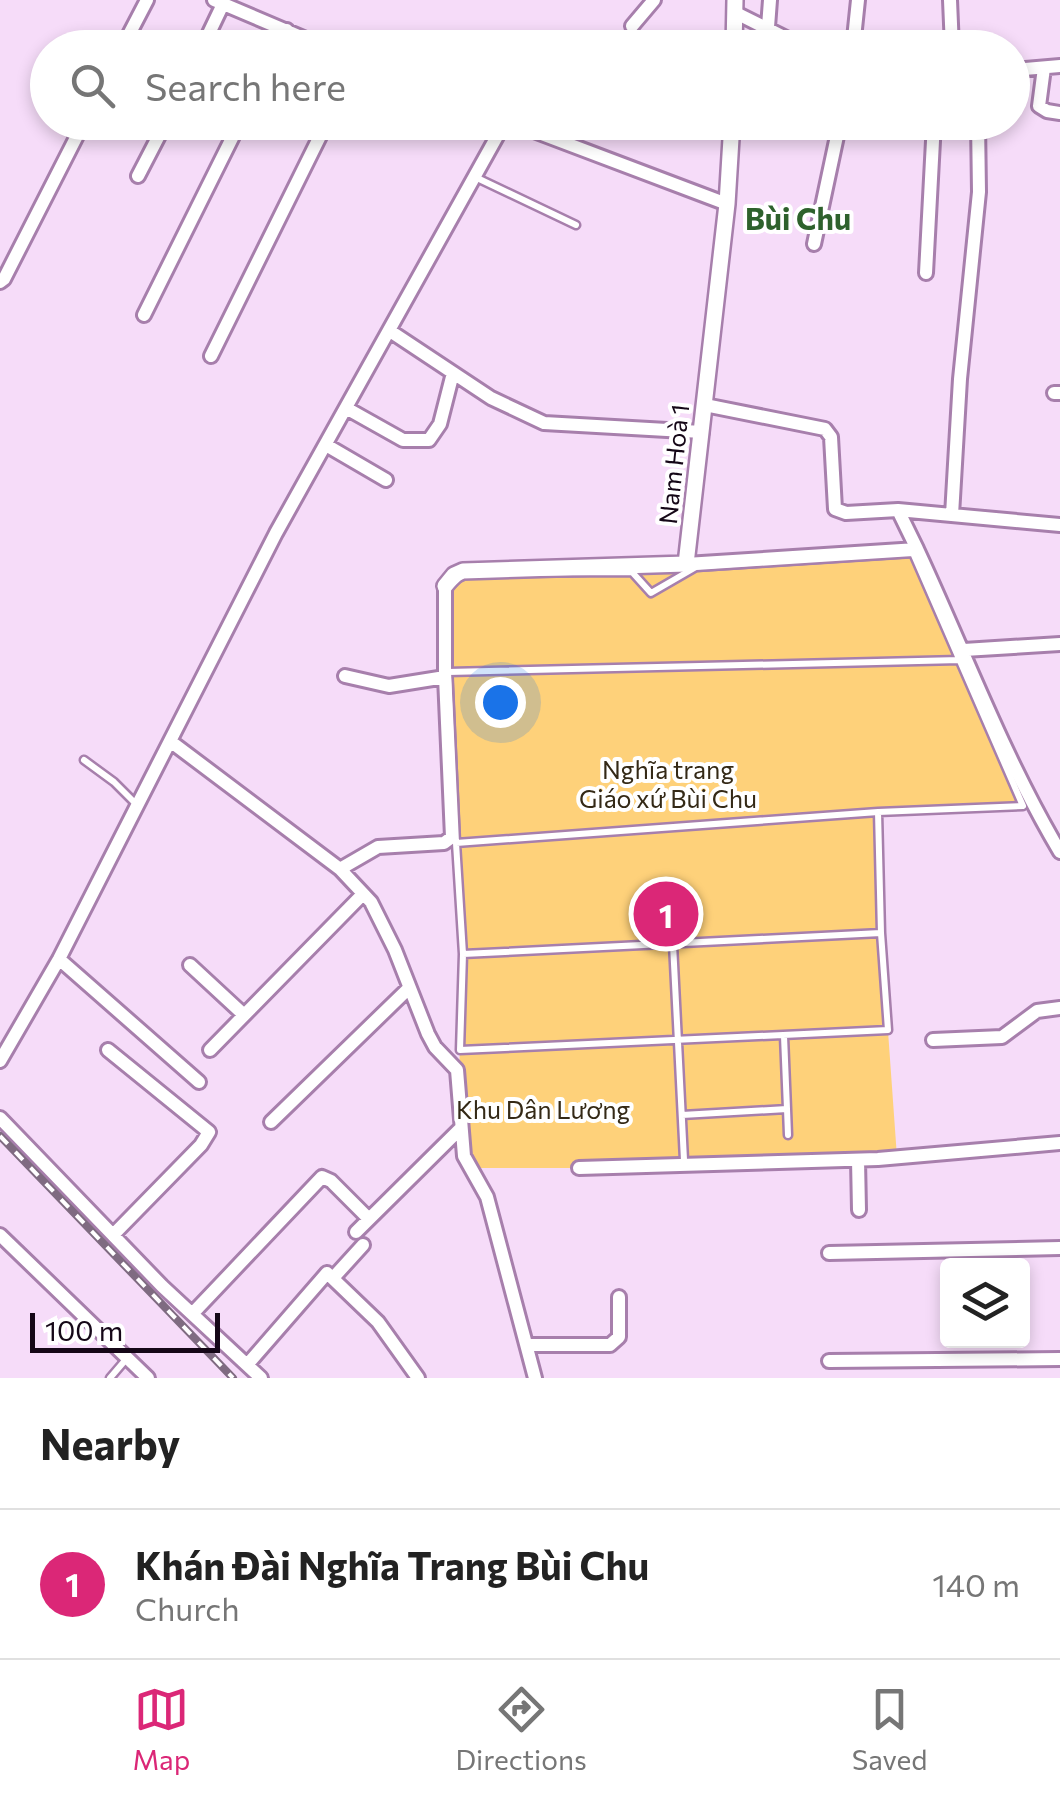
<!DOCTYPE html>
<html lang="en">
<head>
<meta charset="utf-8">
<style>
  :root { --surface:#fff; --page:#f6f6f6; --text:#222; --muted:#767676; --line:#e0e0e0; --accent:#db2777 }
  body { margin:0; font-family:Commissioner,sans-serif; background:var(--page); color:var(--text) }
  .controls { position:absolute; right:30px; bottom:30px; display:grid; overflow:hidden; border-radius:10px; box-shadow:0 5px 15px #0003 }
  .controls button { width:90px; height:90px; display:grid; place-items:center; padding:0; border:0; border-bottom:2px solid var(--line); background:var(--surface); color:var(--text); font:50px sans-serif }
  .scale { position:absolute; left:30px; bottom:25px; width:190px; box-sizing:border-box; padding-left:10px; border:5px solid #150717; border-top:0; font-size:28px; line-height:35px; white-space:nowrap; color:#150717; -webkit-text-stroke:8px #fff; paint-order:stroke }
  .you { position:absolute; left:500px; top:702px; width:35px; height:35px; margin:-25px; border:8px solid #fff; border-radius:50%; background:#1a73e8; box-shadow:0 0 0 15px #1a73e833 }
  .badge { display:grid; place-items:center; width:65px; height:65px; border-radius:50%; background:var(--accent); color:#fff; font-size:32px; font-weight:700 }
  .pin { position:absolute; translate:-50% -50%; border:5px solid #fff; box-shadow:0 2px 10px #0006 }
  .list { margin:0; padding:0; list-style:none }
  h2 { display:flex; justify-content:space-between; align-items:center; height:130px; margin:0; padding:0 40px; font-size:42px }
  h2 small { font-size:32px; font-weight:400; color:var(--muted) }
  .list li { display:grid; grid-template-columns:65px 1fr auto; gap:30px; align-items:center; box-sizing:border-box; height:150px; padding:0 40px; border-top:2px solid var(--line) }
  .list b { display:block; font-size:38px; white-space:nowrap }
  .list p { margin:0; font-size:32px; white-space:nowrap; color:var(--muted) }
  .list em { font-size:32px; font-style:normal; color:var(--muted) }
  .icon { flex:none; width:55px; height:55px; fill:none; stroke:currentColor; stroke-width:2; stroke-linecap:round; stroke-linejoin:round }
  .map { position:relative; flex:none; width:1060px; height:1378px; overflow:hidden }
  .search { position:absolute; background:var(--surface); box-shadow:0 5px 15px #0003; left:30px; right:30px; top:30px; height:110px; display:flex; align-items:center; gap:25px; box-sizing:border-box; padding:0 35px; border-radius:55px; color:var(--muted); font-size:38px }
  .sheet { height:280px; background:var(--surface) }
  nav { display:flex; justify-content:space-around; align-items:center; box-sizing:border-box; height:140px; border-top:2px solid var(--line); background:var(--surface); font-size:28px; color:var(--muted) }
  nav a { display:grid; justify-items:center; gap:5px }
  nav .on { color:var(--accent) }
  .map>svg:first-child { display:block }
  .green { fill:#fed17a }
  .building { fill:#d5bcfa; stroke:#b6a0d6; stroke-width:2.5 }
  .lines { fill:none; stroke-linecap:round; stroke-linejoin:round }
  .service-casing { stroke:#a77fac; stroke-width:11 }
  .minor-casing { stroke:#a77fac; stroke-width:18 }
  .tertiary-casing { stroke:#a77fac; stroke-width:20 }
  .service { stroke:#fff; stroke-width:6 }
  .minor { stroke:#fff; stroke-width:12 }
  .tertiary { stroke:#fff; stroke-width:15 }
  .rail-casing { stroke:#7f6b81; stroke-width:8 }
  .rail { stroke:#fff; stroke-width:4; stroke-dasharray:11; stroke-linecap:butt }
  .labels { text-anchor:middle; dominant-baseline:central; stroke-width:8; stroke-linejoin:round; paint-order:stroke }
  .street-label { font-size:25px; fill:#150717; stroke:#fff }
  .park-label { font-size:25px; fill:#342916; stroke:#fff }
  .quarter-label { font-size:30px; font-weight:bold; fill:#2e612c; stroke:#fff }
</style>
</head>
<body>
<div class="map">
<svg width="1060" height="1378" viewBox="0 0 1060 1378">
  <rect width="100%" height="100%" fill="#f6dcf9"/>
  <!-- green -->
  <path class="green" d="M917 549 1033 806 882 815 881 933 897 1157 579 1168H469L459 1077 463 950 445 586 463 571Z"/>
  <!-- building -->
  <path class="building" d="M683 895 686 930 649 932 647 898Z"/>
  <g class="lines">
    <defs>
      <path id="service" d="M475 177 576 225
        M913 553 1023 806 878 812 456 843 448 672V588L464 573 632 572 651 593 696 567Z
        M448 672 960 660
        M84 760 114 782 137 805
        M456 843 463 954 881 933 878 812
        M673 944 684 1160
        M463 954 460 1050 888 1030 881 933
        M787 1109 788 1135
        M682 1115 787 1109 784 1036
        M110 1378 128 1357"/>
      <path id="minor" d="M214 0 327 48
        M950 0 952 48
        M734 12 806 48
        M632 26 654 0
        M768 27 770 0
        M122 48 147 0
        M202 48 223 4
        M278 48 287 30
        M853 48 858 0
        M1044 68 1039 106 1047 111 1060 113
        M1012 70 1060 66
        M505 122 276 533 170 741 340 869 371 902 395 950 428 1034 435 1047 457 1070 464 1156 487 1197 535 1378
        M510 122 727 204
        M138 176 166 122
        M814 244 840 122
        M926 273 934 122
        M0 282 4 279 84 122
        M144 315 240 122
        M390 331 491 398 544 423 702 432
        M211 356 327 122
        M1054 393H1060
        M705 405 825 429 831 437 835 509 846 513 898 510 917 549
        M346 408 403 440H429L440 424 453 373
        M326 445 386 480
        M898 510 1060 525
        M952 515 960 379 979 192 978 122
        M686 564 917 549C964 650 1003 756 1060 852
        M964 650 1060 644
        M345 676 389 686 445 677
        M340 869 378 847 444 843 452 837 445 677V586
        M59 959 199 1082
        M190 965 244 1015
        M933 1040 1002 1037 1037 1011 1060 1008
        M108 1050 209 1132 201 1145 113 1235
        M210 1050 363 894
        M0 1061 59 959 170 741
        M0 1118 162 1286 261 1378
        M271 1122 409 988
        M858 1160 859 1210
        M579 1168 878 1159 1060 1143
        M356 1232 461 1128
        M0 1235 148 1378
        M829 1253 1060 1248
        M333 1278 363 1245
        M193 1313 322 1177 331 1181 369 1219
        M529 1345H610L619 1337V1297
        M829 1361 1060 1359
        M247 1365 327 1273 378 1322 418 1378"/>
      <path id="tertiary" d="M734 48 735 0
        M445 586 454 575 463 571 686 564 727 204 732 122"/>
    </defs>
    <!-- service casing -->
    <use href="#service" class="service-casing"/>
    <!-- minor casing -->
    <use href="#minor" class="minor-casing"/>
    <!-- tertiary casing -->
    <use href="#tertiary" class="tertiary-casing"/>
    <!-- service -->
    <use href="#service" class="service"/>
    <!-- minor -->
    <use href="#minor" class="minor"/>
    <!-- tertiary -->
    <use href="#tertiary" class="tertiary"/>
    <defs>
      <path id="rail" d="M0 1136 233 1378"/>
    </defs>
    <!-- rail casing -->
    <use href="#rail" class="rail-casing"/>
    <!-- rail -->
    <use href="#rail" class="rail"/>
  </g>
  <g class="labels">
    <!-- street labels -->
    <g class="street-label">
      <text transform="translate(673 464) rotate(-84)">Nam Hoà 1</text>
    </g>
    <!-- park labels -->
    <g class="park-label">
      <text x="668" y="769">Nghĩa trang<tspan x="668" dy="29">Giáo xứ Bùi Chu</tspan></text>
      <text x="543" y="1109">Khu Dân Lương</text>
    </g>
    <!-- quarter labels -->
    <g class="quarter-label">
      <text x="798" y="217">Bùi Chu</text>
    </g>
  </g>
</svg>
<div class="controls">
<button><svg class="icon" aria-label="layers" viewBox="0 0 24 24"><path d="M12 4l9 5-9 5-9-5zM3 14l9 5 9-5"/></svg></button>
</div>
<div class="scale">100 m</div>
<div class="you"></div>
<div class="pin badge" style="left:666px;top:914px">1</div>
<div class="search"><svg class="icon" aria-label="search" viewBox="0 0 24 24"><circle cx="10" cy="10" r="6"/><path d="M15 15l6 6"/></svg>Search here</div>
</div>
<section class="sheet">
<h2>Nearby<small></small></h2>
<ul class="list">
<li><span class="badge">1</span><div><b>Khán Đài Nghĩa Trang Bùi Chu</b><p>Church</p></div><em>140 m</em></li>
</ul>
</section>
<nav>
<a class="on"><svg class="icon" aria-label="map" viewBox="0 0 24 24"><path d="M3 6l6-2 6 2 6-2v14l-6 2-6-2-6 2zM9 4v14M15 6v14"/></svg>Map</a>
<a><svg class="icon" aria-label="directions" viewBox="0 0 24 24"><path d="M12 3l9 9-9 9-9-9zM9 14v-3h6M13 9l2 2-2 2"/></svg>Directions</a>
<a><svg class="icon" aria-label="saved" viewBox="0 0 24 24"><path d="M7 4h10v16l-5-4-5 4z"/></svg>Saved</a>
</nav>
</body>
</html>
